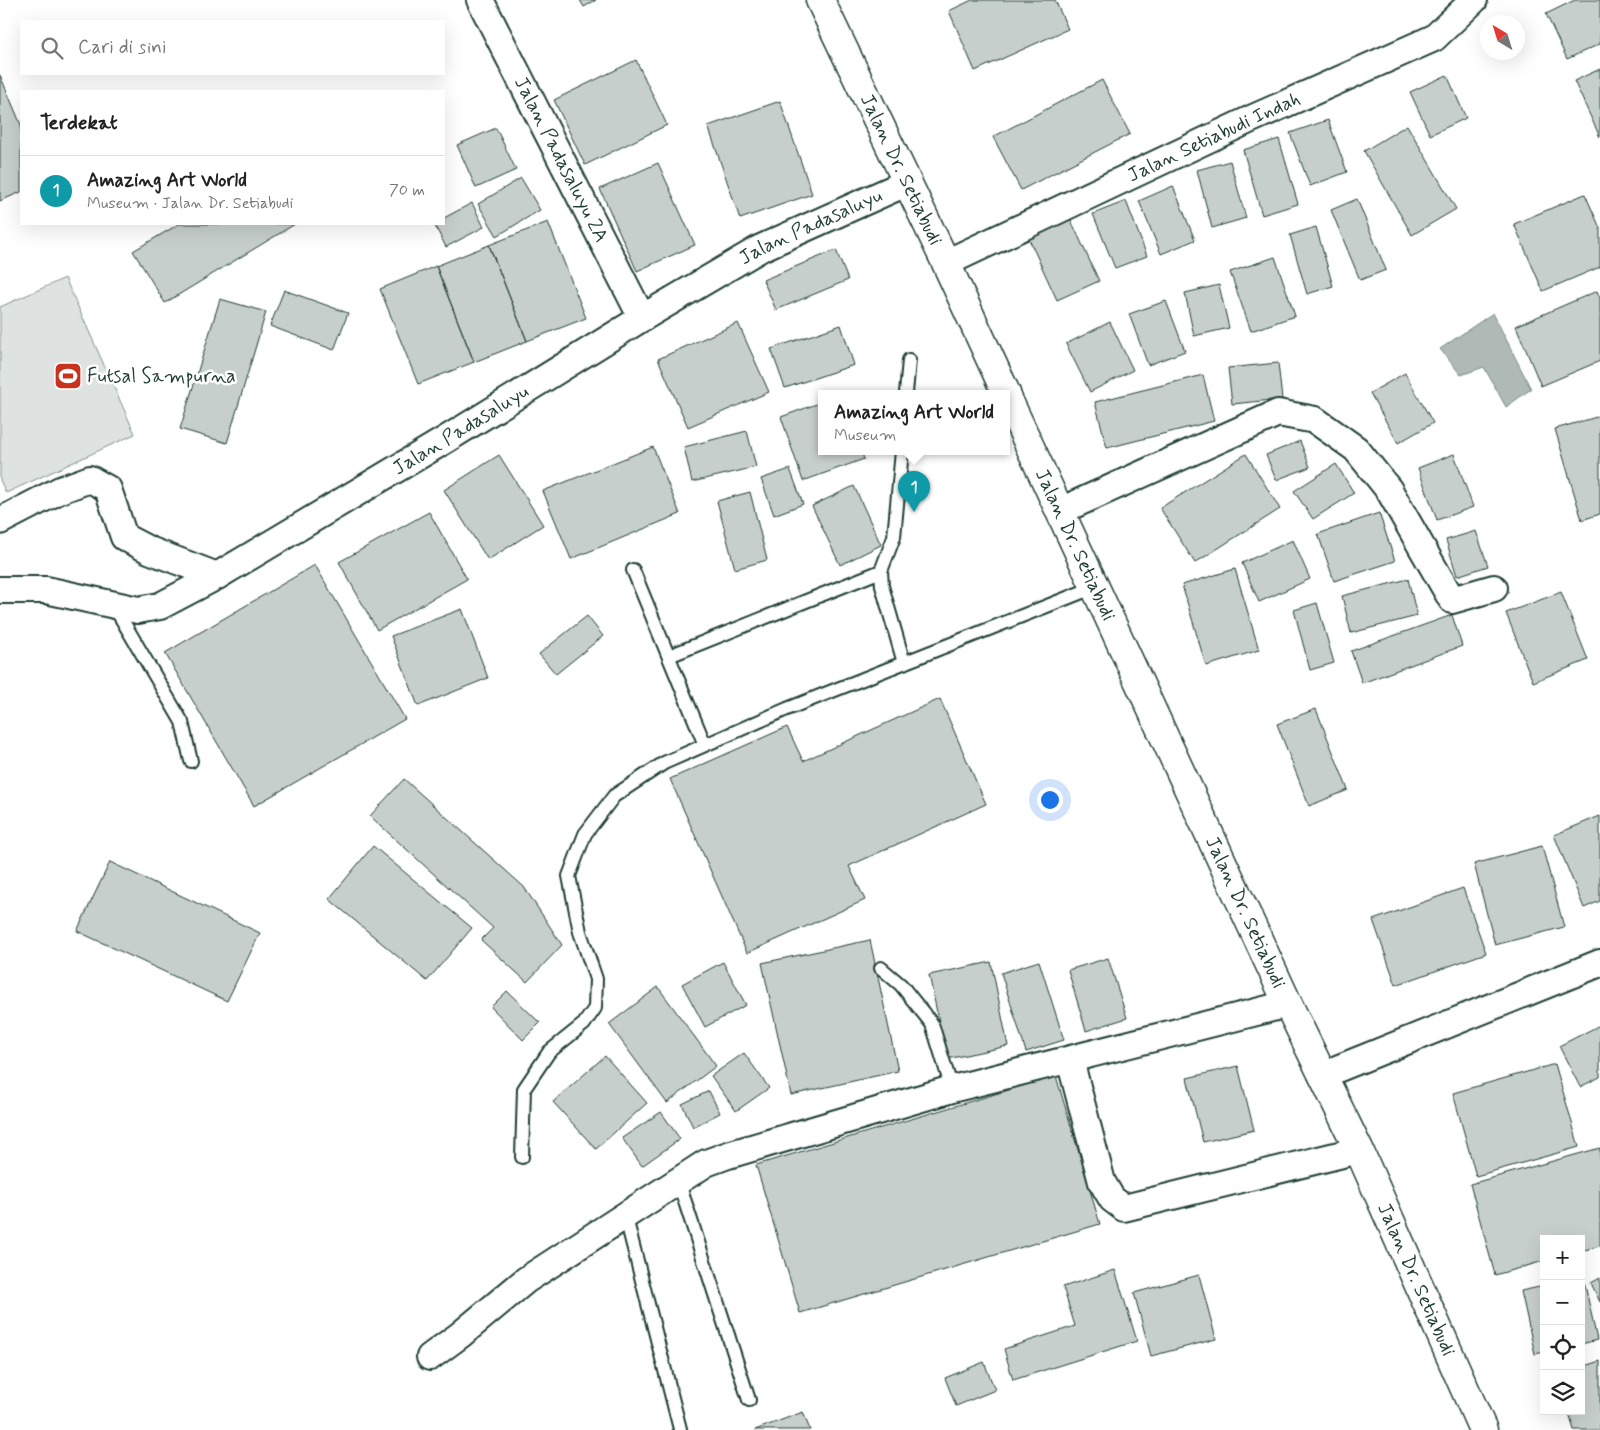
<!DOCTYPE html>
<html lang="id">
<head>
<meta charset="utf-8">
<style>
  :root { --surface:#fff; --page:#f6f6f6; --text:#222; --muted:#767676; --line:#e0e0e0; --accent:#c8321e }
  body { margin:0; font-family:Mynerve,sans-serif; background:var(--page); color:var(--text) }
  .controls { position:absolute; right:15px; bottom:15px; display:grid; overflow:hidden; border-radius:0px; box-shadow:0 5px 20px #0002 }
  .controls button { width:45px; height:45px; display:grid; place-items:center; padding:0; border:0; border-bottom:1px solid var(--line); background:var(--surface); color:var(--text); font:25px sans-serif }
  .compass { position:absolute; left:1480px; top:15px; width:45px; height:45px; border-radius:50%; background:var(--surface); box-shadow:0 5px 20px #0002; rotate:322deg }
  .you { position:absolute; left:1049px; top:799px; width:18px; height:18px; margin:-12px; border:4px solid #fff; border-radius:50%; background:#1a73e8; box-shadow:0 0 0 8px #1a73e833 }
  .badge { display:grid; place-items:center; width:32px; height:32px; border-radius:50%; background:var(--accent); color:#fff; font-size:16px; font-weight:700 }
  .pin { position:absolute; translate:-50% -41px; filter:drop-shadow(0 1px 2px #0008) }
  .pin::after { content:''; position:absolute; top:26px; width:18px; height:15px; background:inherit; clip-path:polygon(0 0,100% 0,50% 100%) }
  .popup { position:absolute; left:818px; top:390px; width:192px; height:65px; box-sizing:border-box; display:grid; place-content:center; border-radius:0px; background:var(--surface); filter:drop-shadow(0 1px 4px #0005); font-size:16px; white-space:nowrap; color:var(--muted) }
  .popup b { font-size:19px; color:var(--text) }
  .popup::after { content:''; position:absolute; left:50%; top:100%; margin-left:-10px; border:10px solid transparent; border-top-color:var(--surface) }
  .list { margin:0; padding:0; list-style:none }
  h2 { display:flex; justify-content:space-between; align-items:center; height:65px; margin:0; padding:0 20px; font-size:21px }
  h2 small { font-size:16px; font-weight:400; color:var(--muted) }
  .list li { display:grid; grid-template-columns:32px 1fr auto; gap:15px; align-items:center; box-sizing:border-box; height:70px; padding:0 20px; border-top:1px solid var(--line) }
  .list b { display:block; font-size:19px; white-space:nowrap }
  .list p { margin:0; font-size:16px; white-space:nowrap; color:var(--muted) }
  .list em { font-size:16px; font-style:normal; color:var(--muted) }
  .icon { flex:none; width:28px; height:28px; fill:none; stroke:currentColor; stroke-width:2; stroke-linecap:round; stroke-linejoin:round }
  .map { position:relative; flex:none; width:1600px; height:1430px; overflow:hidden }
  .search { position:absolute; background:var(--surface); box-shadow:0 5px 20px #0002; left:20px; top:20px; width:425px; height:55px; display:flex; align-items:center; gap:12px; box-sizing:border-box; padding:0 18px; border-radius:0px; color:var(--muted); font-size:19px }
  .panel { position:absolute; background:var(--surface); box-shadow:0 5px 20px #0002; left:20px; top:90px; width:425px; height:135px; border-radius:0px }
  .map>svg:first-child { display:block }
  .green { fill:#dee3e2; stroke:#7e908b }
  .water { fill:#afbab7; stroke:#758883 }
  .building { fill:#c7cfcc; stroke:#1f3d34 }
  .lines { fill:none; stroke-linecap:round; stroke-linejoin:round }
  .lane-casing { stroke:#1f3d34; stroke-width:16 }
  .street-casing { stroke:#1f3d34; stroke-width:30 }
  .primary-casing { stroke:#1f3d34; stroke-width:31 }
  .lane { stroke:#fff; stroke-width:12 }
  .street { stroke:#fff; stroke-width:26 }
  .primary { stroke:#fff; stroke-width:28 }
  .labels { text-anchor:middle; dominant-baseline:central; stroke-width:5; stroke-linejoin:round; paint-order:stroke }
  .street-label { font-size:20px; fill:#1f3d34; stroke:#fff }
  .poi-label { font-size:20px; fill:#1f3d34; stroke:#fff; text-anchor:start }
</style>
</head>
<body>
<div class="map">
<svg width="1600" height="1430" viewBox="0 0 1600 1430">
  <rect width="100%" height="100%" fill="#fff"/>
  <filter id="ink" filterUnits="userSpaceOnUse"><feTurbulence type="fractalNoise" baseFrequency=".02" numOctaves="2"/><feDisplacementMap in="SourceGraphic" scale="10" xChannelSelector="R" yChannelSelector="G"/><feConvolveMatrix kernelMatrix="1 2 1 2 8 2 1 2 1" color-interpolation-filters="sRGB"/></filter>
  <g filter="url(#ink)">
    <!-- green -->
    <path class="green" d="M65 278 135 434 6 493 0 480V307Z"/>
    <!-- water -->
    <path class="water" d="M1493 313 1531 389 1506 407 1484 367 1461 375 1440 349Z"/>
    <!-- building -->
    <path class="building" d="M580 0H596L584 7Z
      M972 0H1055L1068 29 975 71 949 11Z
      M1575 0H1600V44L1567 59 1546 14Z
      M636 60 667 125 585 165 554 100Z
      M1600 69V137L1574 81Z
      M0 75 21 125V192L0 201Z
      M1447 75 1466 118 1430 135 1410 92Z
      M1102 80 1130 134 1021 190 993 137Z
      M780 101 812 194 740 219 708 126Z
      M1328 120 1347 172 1310 186 1290 133Z
      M1407 125 1456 209 1412 235 1364 151Z
      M496 128 516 170 476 188 457 145Z
      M1279 139 1298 204 1262 215 1243 150Z
      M1230 161 1246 218 1212 228 1197 170Z
      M658 163 695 245 637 271 600 189Z
      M521 178 540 210 497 236 478 204Z
      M1173 186 1195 240 1161 254 1139 201Z
      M1585 194 1600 228V267L1543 291 1514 224Z
      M1357 199 1386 270 1360 280 1331 210Z
      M1126 201 1147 256 1115 268 1093 214Z
      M472 203 484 227 446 247 434 224H444V218Z
      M1070 218 1099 281 1057 300 1028 237Z
      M548 222 586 318 527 341 489 245Z
      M179 224H295L165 303 133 251Z
      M1316 227 1333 286 1307 294 1290 235Z
      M489 245 527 341 474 362 436 266Z
      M836 250 848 280 776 310 763 280Z
      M1275 257 1295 316 1251 331 1230 272Z
      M436 266 474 362 418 384 380 289Z
      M1219 285 1229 328 1194 336 1185 293Z
      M284 290 348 313 334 350 270 326Z
      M1597 291 1600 298V361L1541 386 1516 326Z
      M220 299 266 312 227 443 180 429Z
      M1166 301 1185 351 1148 365 1129 314Z
      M1110 322 1133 370 1090 392 1066 344Z
      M738 323 769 392 688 427 658 359Z
      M841 325 854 365 785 388 771 349Z
      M1278 363 1282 399 1232 404 1228 368Z
      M1405 373 1433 423 1398 443 1370 393Z
      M1203 375 1214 421 1107 448 1095 402Z
      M822 402V451H861L864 459 803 481 781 417Z
      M1600 416V514L1582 520 1555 429Z
      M747 431 756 467 692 482 684 447Z
      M1300 441 1310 467 1276 480 1266 455Z
      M653 447 680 514 571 559 543 491Z
      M1246 454 1280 509 1195 563 1160 508Z
      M1454 454 1473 507 1437 520 1418 468Z
      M499 455 543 525 488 560 444 490Z
      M1336 464 1354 493 1313 519 1294 491Z
      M790 469 803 504 774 515 761 479Z
      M854 486 881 545 840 565 812 506Z
      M750 492 767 560 735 569 717 501Z
      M429 512 467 579 377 630 339 562Z
      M1379 513 1395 561 1334 581 1318 534Z
      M1476 531 1488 566 1457 576 1446 540Z
      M1293 540 1310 579 1259 602 1242 563Z
      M315 565 405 719 254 806 165 653Z
      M1235 569 1259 650 1206 666 1182 585Z
      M1408 579 1417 616 1351 633 1342 596Z
      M1561 592 1588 660 1533 682 1506 613Z
      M1317 603 1334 663 1310 670 1294 610Z
      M462 609 488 678 418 706 391 636Z
      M1452 615 1462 646 1362 683 1351 651Z
      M587 616 603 636 556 674 539 654Z
      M940 699 986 804 849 866 865 900 747 953 670 779 787 727 803 761Z
      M1316 709 1348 790 1309 806 1277 724Z
      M404 779 524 887 562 945 527 982 481 940 493 928 370 816Z
      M1600 816V901L1584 908 1554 835Z
      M373 846 472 928 427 981 329 899Z
      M1542 846 1564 927 1495 945 1474 864Z
      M110 862 260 933 227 1001 77 931Z
      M1463 888 1486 953 1396 985 1373 920Z
      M870 940 898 1071 791 1095 762 963Z
      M1108 958 1127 1018 1086 1031 1068 970Z
      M1039 961 1064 1040 1026 1052 1001 973Z
      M723 962 746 1005 705 1027 682 984Z
      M991 962 1008 1046 947 1059 929 975Z
      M658 987 716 1066 667 1103 609 1024Z
      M507 991 540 1023 523 1040 491 1007Z
      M1600 1025V1077L1580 1087 1559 1046Z
      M744 1053 769 1088 736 1111 711 1076Z
      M605 1056 647 1103 596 1149 553 1102Z
      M1555 1064 1579 1147 1476 1176 1453 1093Z
      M1238 1066 1254 1130 1203 1142 1187 1078Z
      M1056 1076 1100 1224 800 1313 756 1165Z
      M709 1091 720 1113 693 1127 682 1104Z
      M661 1112 680 1139 642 1166 622 1138Z
      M1600 1148V1246L1581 1251V1239H1544V1261L1495 1275 1470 1184Z
      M1115 1270 1137 1341 1013 1380 1004 1349 1075 1326 1063 1287Z
      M1199 1275 1216 1339 1151 1356 1134 1293Z
      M1583 1276 1597 1340 1581 1344V1277Z
      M1600 1278V1302L1591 1283Z
      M1544 1286V1352L1535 1354 1521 1291Z
      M1600 1361V1430H1574L1568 1411H1581V1367Z
      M984 1362 995 1390 956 1406 945 1378Z
      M803 1412 810 1430H755Z"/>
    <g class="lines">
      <defs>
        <path id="lane" d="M906 393 909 360
          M902 451 894 537 881 571 882 586 904 663
          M633 570 705 745
          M114 606 182 722 191 761
          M669 656 881 571
          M881 968 901 985 932 1024 952 1089
          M522 1157 524 1089 549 1052 584 1024 595 1008 596 979 580 932 569 876 585 834 614 796 664 763 787 709 1095 587
          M678 1180 749 1400
          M625 1214 680 1429"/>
        <g id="street">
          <path id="s1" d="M480 0 642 318"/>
          <path id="s2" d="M946 263 1251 119 1434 38 1474 0"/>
          <path d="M1060 511 1278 413 1315 420 1356 449 1389 490 1452 600 1494 588"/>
          <path d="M0 521 60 490 90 479 108 489 124 537 149 550 217 576"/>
          <path id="s3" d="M0 590H46L138 610 160 606 217 576 445 440 642 318 761 248 906 183"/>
          <path d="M1070 1060 1102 1182 1112 1199 1124 1208 1359 1150"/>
          <path d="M1322 1075 1600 963"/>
          <path d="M430 1357 460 1335 526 1280 706 1163 728 1155 952 1089 1288 1004"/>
        </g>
        <g id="primary">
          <path id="s4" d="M820 0 946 263 1006 393"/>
          <path id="s5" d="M1006 395 1288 1004 1359 1150 1483 1430"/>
        </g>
      </defs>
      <!-- lane casing -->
      <use href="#lane" class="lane-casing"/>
      <!-- street casing -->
      <use href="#street" class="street-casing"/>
      <!-- primary casing -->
      <use href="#primary" class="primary-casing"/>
      <!-- lane -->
      <use href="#lane" class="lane"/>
      <!-- street -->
      <use href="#street" class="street"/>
      <!-- primary -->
      <use href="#primary" class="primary"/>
    </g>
  </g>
  <!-- icons -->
  <defs>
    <symbol id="stadium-square" viewBox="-11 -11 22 22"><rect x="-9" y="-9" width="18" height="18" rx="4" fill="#c8321e" stroke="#fff"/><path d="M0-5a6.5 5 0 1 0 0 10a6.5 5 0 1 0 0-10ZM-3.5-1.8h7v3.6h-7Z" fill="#fff"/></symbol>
  </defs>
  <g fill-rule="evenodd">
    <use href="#stadium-square" x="52" y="360" width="32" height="32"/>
  </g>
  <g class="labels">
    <!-- street labels -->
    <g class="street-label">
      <text stroke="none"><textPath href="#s2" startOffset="296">Jalan Setiabudi Indah</textPath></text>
      <text stroke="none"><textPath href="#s1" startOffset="179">Jalan Padasaluyu 2A</textPath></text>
      <text stroke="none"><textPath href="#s4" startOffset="188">Jalan Dr. Setiabudi</textPath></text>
      <text stroke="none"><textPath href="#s3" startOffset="916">Jalan Padasaluyu</textPath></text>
      <text stroke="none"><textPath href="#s3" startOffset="511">Jalan Padasaluyu</textPath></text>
      <text stroke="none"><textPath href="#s5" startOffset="165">Jalan Dr. Setiabudi</textPath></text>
      <text stroke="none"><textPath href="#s5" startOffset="570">Jalan Dr. Setiabudi</textPath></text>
      <text stroke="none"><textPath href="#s5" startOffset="975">Jalan Dr. Setiabudi</textPath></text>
    </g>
    <!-- poi labels -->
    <g class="poi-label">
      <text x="87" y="376">Futsal Sampurna</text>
    </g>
  </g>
</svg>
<div class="controls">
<button>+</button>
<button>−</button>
<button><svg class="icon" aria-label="locate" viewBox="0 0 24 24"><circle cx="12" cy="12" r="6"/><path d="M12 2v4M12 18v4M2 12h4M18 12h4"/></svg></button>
<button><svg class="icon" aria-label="layers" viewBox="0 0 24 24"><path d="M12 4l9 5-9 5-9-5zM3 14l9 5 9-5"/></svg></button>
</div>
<svg class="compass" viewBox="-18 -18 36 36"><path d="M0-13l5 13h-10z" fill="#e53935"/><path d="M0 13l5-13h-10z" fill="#767676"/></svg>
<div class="you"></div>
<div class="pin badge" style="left:914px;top:512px;background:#0f9aa8">1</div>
<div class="popup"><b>Amazing Art World</b>Museum</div>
<div class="search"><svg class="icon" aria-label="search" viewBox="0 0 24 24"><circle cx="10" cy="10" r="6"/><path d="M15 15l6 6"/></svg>Cari di sini</div>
<section class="panel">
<h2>Terdekat<small></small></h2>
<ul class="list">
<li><span class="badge" style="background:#0f9aa8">1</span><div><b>Amazing Art World</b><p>Museum · Jalan Dr. Setiabudi</p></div><em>70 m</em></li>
</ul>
</section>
</div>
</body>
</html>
